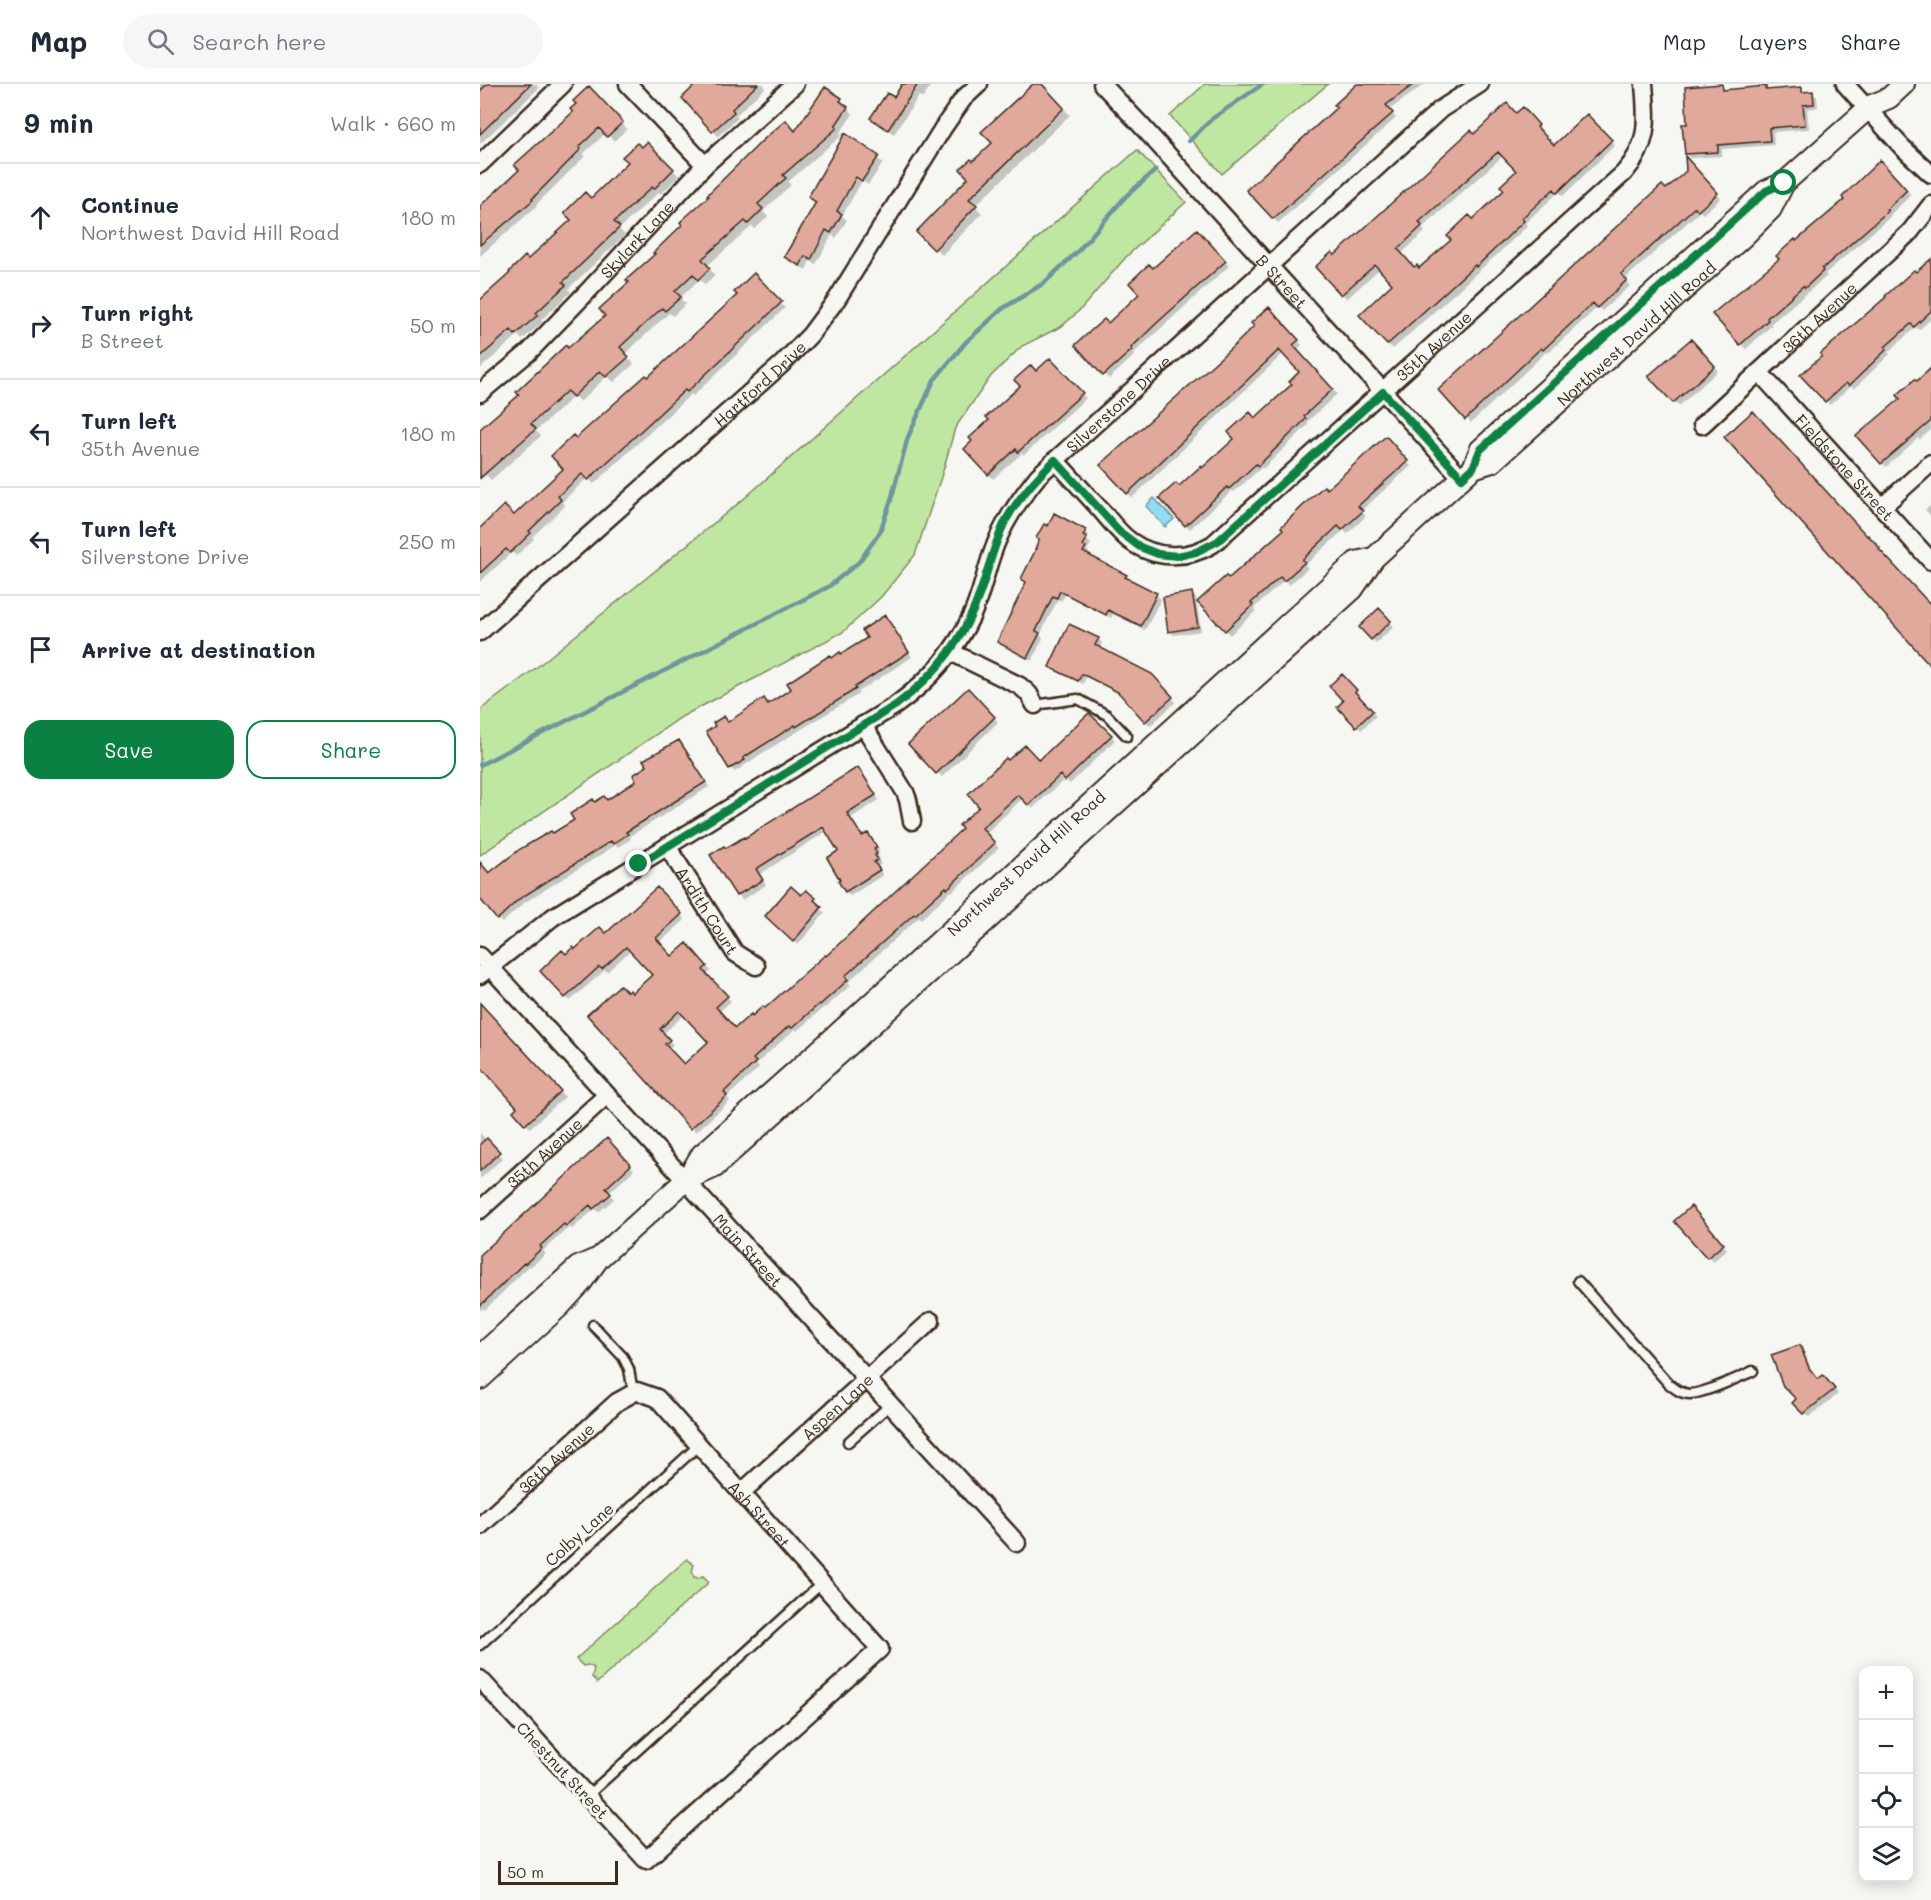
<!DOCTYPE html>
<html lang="en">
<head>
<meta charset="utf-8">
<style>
  :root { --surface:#fff; --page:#f6f6f7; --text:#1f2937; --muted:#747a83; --line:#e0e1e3; --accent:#0b8043 }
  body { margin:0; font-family:Mali,sans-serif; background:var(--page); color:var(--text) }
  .controls { position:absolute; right:18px; bottom:18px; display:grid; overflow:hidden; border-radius:12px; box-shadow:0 3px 15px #0003 }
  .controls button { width:54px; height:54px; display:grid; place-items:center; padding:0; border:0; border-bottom:2px solid var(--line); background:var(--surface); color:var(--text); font:30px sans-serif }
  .scale { position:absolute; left:18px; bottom:15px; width:120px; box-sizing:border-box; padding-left:6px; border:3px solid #3b2a1e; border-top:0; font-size:16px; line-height:21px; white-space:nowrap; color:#3b2a1e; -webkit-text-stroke:4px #f6f6f2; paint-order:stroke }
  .stop { position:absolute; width:18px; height:18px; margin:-14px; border:4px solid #0b8043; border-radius:50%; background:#fff }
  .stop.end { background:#0b8043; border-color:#fff; box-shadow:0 2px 6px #0008 }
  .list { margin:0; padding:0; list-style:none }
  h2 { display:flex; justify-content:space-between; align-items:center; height:78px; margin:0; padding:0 24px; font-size:26px }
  h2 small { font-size:20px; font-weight:400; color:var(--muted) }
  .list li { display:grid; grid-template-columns:39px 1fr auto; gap:18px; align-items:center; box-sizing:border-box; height:108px; padding:0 24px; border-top:2px solid var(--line) }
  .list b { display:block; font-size:22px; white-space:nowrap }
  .list p { margin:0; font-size:20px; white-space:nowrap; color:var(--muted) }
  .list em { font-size:20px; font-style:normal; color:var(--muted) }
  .actions { display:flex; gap:12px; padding:18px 24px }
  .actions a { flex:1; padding:14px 0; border:2px solid var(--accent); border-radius:18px; text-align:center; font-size:21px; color:var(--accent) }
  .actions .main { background:var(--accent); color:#fff }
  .icon { flex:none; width:33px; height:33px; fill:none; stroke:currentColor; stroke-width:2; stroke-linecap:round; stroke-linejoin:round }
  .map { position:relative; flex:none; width:1451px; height:1816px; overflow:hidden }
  header { display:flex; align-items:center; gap:36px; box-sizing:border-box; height:84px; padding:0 30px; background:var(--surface); border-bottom:2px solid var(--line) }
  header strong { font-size:28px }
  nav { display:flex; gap:33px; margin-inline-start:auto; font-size:21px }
  .search { width:420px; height:54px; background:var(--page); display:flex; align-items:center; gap:15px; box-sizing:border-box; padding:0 21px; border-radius:33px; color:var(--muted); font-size:22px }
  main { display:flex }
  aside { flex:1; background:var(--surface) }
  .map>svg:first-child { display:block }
  .green { fill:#c0e7a2; stroke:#7e8860; stroke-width:1.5 }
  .water { fill:#92ddf2; stroke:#6f959d; stroke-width:1.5 }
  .shadow { fill:#0003; fill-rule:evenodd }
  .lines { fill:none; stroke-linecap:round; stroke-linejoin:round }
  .stream { stroke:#6f959d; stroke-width:4.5 }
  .building { fill:#e1a89c; stroke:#3b2a1e; stroke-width:1.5; fill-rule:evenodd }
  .service-casing { stroke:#3b2a1e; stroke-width:13 }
  .minor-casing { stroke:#3b2a1e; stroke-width:21 }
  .tertiary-casing { stroke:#3b2a1e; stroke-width:24 }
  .service { stroke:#f6f6f2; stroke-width:8 }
  .minor { stroke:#f6f6f2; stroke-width:16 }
  .tertiary { stroke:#f6f6f2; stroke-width:20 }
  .route { stroke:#0b8043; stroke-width:8 }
  .labels { text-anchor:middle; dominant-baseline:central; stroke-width:6; stroke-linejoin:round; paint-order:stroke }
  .street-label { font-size:16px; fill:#3b2a1e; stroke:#f6f6f2 }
</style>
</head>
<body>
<header>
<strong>Map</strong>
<div class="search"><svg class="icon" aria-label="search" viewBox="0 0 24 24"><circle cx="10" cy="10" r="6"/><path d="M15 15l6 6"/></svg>Search here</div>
<nav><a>Map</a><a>Layers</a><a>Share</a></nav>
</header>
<main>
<aside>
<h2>9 min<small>Walk · 660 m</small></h2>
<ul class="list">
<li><svg class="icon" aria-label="ahead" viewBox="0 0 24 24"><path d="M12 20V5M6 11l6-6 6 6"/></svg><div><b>Continue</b><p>Northwest David Hill Road</p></div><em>180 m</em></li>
<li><svg class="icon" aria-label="right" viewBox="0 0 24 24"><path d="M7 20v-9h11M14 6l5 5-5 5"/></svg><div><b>Turn right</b><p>B Street</p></div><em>50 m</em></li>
<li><svg class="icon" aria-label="left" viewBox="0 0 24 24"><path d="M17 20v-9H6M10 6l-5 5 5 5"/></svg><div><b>Turn left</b><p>35th Avenue</p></div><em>180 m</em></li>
<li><svg class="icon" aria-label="left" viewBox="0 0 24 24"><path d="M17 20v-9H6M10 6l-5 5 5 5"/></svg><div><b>Turn left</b><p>Silverstone Drive</p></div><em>250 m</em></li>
<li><svg class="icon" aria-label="arrive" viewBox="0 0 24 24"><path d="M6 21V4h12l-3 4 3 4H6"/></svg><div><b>Arrive at destination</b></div></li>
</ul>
<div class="actions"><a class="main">Save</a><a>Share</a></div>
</aside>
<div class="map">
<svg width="1451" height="1816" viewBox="0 0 1451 1816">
  <rect width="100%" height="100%" fill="#f6f6f2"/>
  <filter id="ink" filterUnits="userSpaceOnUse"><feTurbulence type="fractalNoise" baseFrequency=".0167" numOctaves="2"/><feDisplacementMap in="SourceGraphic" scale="12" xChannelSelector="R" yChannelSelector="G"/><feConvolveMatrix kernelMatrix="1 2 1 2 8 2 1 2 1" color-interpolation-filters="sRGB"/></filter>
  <g filter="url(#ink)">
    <!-- green -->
    <path class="green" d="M725 0H848L742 90 690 32Z
      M657 66 706 118 646 173 601 225 582 242 542 262 511 292 475 344 463 387 435 471 401 513 363 548 203 632 0 771V626L57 583 266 413Z
      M207 1475 214 1481 212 1487 214 1493 218 1494 223 1492 229 1498 117 1599 112 1593 114 1584 108 1581 103 1582 96 1575Z"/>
    <!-- water -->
    <path class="water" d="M674 414 694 435 685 443 666 422Z"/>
    <!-- shadow -->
    <path class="shadow" d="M0 0H56L59 4 0 60Z
      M231 0H285L283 2 285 4 256 31 258 34 238 52 233 47Z
      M424 0H452L443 14 439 12 414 50 397 39Z
      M555 0H561L590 31 495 122 502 129 462 171 438 148 490 94 493 79 514 59Z
      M879 0H945L909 26 916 34 798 139 768 106 859 24Z
      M1242 2 1247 7 1285 4 1289 8 1321 4 1326 9H1333L1337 13 1338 23 1327 25 1329 45 1293 48 1294 61 1242 65V72L1210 74 1206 70 1209 41Z
      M109 4 147 45 134 57 126 49 103 70 105 72 56 121 57 122 0 172V124L41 86 95 28Z
      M361 15 373 30 360 49 362 51 308 98 311 101 283 127 288 133 275 145 272 142 227 182 235 191 225 201 220 195 200 214 206 220 193 232 189 229 145 270 154 280 134 298 127 292 100 318 94 312 56 347 61 352 11 396 6 391 0 396V344L2 345 127 232 316 49Z
      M1043 25 1062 46 1060 48 1074 63 1107 32 1135 61 1083 112 1079 108 1045 139 1047 142 1022 166 913 265 881 231 914 200 900 184 867 215 838 183 856 173 994 52 1036 31ZM1024 71 1038 87 1026 106 940 186 934 185 921 170 945 148 942 144Z
      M366 51 403 79 388 101 382 97 362 132 367 136 356 154 352 151 336 180 330 177 326 186 311 178 306 173 337 120 330 113Z
      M167 60 199 92 181 110 179 108 139 145 145 151 88 205 91 208 61 236 63 238 42 256 38 251 0 285V227Z
      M1207 76 1241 114 1223 130 1220 127 1145 195 1150 202 1122 227 1118 223 1068 269 1066 268 991 339 960 306 1207 87Z
      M1400 79 1431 111 1410 131 1411 132 1345 190 1347 192 1290 240 1292 241 1266 265 1234 230 1301 175 1316 159 1367 116Z
      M717 147 749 182 654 269 655 271 629 295 597 261 628 241 661 210 674 186Z
      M1451 177V235L1439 246 1436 243 1408 268 1410 270 1374 305 1371 302 1350 321 1323 291Z
      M274 191 305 224 213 312 211 310 114 400 107 394 82 418 85 422 52 453 54 455 36 472 32 468 0 498V462L34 433 85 385 96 356 168 295 259 211Z
      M789 225 822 261 816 267 857 310 827 338 829 340 783 385 782 383 754 408 753 406 710 445 681 414 699 404 722 386 814 300 821 288 804 269 652 414 622 381 776 243Z
      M1211 257 1238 287 1199 322 1170 292Z
      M570 276 606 314 544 371 542 369 513 395 486 365 556 289Z
      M1451 286V346L1439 356 1438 354 1406 383 1378 352 1422 315Z
      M906 354 931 382 881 427 886 432 867 450 864 446 825 481 828 484 809 501 805 496 774 524 776 527 750 551 720 518 749 496Z
      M1451 421V432L1445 426Z
      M605 447 609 451 607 456 611 460 607 466 609 469 607 472 646 492 650 497 676 511 681 515 665 546 633 530 631 534 585 511 581 517 578 515 560 551 563 554 552 577 523 562 519 558 547 500 542 495Z
      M712 510 716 514 721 547 694 551 689 547Z
      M899 527 914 543 896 559 881 543Z
      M409 538 432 573 378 608 379 610 281 670 255 688 251 684 228 648 237 642 244 634 249 639 289 621 313 606 352 575 362 572 389 554Z
      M618 555 622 559 620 565 671 591 696 618 670 642 643 612 606 593 603 600 575 587 571 583Z
      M862 592 880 611 878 613 896 632 881 646 859 624 865 617Z
      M488 607 518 638 462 693 431 660Z
      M609 631 635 656 590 700 585 695 553 724 543 714 505 750 519 764 472 808 471 807 441 835 439 833 368 898 371 901 345 924 344 923 317 947 315 945 276 980 279 984 247 1013 250 1017 216 1048 109 931 147 910 152 911 174 891 151 866 127 888 125 886 90 917 62 887 86 872 126 851 177 805 205 836 179 859 192 874 206 861 231 887 226 891 251 917 239 928 255 946 285 926 346 874 484 745 502 723 528 678H559ZM205 930 230 958 204 982 188 965 193 961 183 950Z
      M199 657 229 703 150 752 151 755 138 763 136 761 44 819 22 839 0 813V790L10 791 96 737 116 719 127 718 158 698Z
      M378 685 399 716 371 734 383 753 392 755 400 768 397 769 400 775 398 776 401 780 397 783 403 791 370 812 366 807 360 768 347 747 280 790 286 801 262 816 232 771 246 766Z
      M322 813 335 815 339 820 337 821 345 829 318 861 288 832Z
      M6 927 85 1013 50 1044 35 1027 39 1023 0 980V933Z
      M0 1049 23 1074 0 1095Z
      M127 1056 154 1086 129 1109 134 1115 119 1128 115 1125 92 1145 89 1143 63 1167 66 1170 50 1183 49 1182 5 1226 3 1224 0 1227V1172Z
      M1211 1124 1247 1165 1233 1178 1196 1137Z
      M1320 1262 1324 1267 1333 1290 1338 1297H1347L1358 1310 1329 1333 1314 1319 1318 1315Z"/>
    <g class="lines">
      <!-- stream -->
      <path class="stream" d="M709 57 733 34 783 0
        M0 681 348 503 379 478 400 448 411 416 428 353 454 296 486 258 522 225 564 199 598 167 646 112 676 86"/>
    </g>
    <!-- building -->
    <path class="building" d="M7 0H51L0 50V7Z
      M216 0H278L252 25 254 28 232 48 202 14Z
      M422 0H438L408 46 390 34 407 9 414 13Z
      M553 0H562L584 24 489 115 497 121 454 166 436 148 488 94 480 85 491 75 493 77 512 59 501 48Z
      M877 0H934L906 21 913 29 793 135 766 106 857 23 854 21Z
      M1242 0 1243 6 1286 2V6L1322 3V8L1333 7 1334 20 1323 21 1325 41 1289 44 1290 57 1238 61V68L1205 70 1202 40H1207L1205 3Z
      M109 2 143 38 127 53 119 44 99 63 101 65 52 115 53 116 0 161V122L39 86 34 81 93 28 90 25 96 20 93 17Z
      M345 3 362 14 360 17 368 23 355 42 357 44 303 91 306 94 278 120 283 125 268 140 265 137 222 175 230 184 218 196 213 190 195 207 201 213 185 227 182 224 140 263 149 273 126 293 120 287 93 313 87 307 51 340 56 345 0 394V345L39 311 36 308 86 261 88 264 125 232 119 225 149 198 146 196 175 170 173 169 202 141 200 138 229 112 227 111 284 55 306 36 315 47Z
      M1027 19 1036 29 1043 23 1059 41 1057 43 1074 61 1107 30 1132 56 1077 109 1074 105 1042 134 1044 137 1018 162 996 183 995 181 907 261 879 231 912 200 895 181 861 211 835 183 852 168 855 171 991 46 994 50ZM1018 68 1036 87 1020 102 1024 106 993 135 989 131 967 152 971 156 939 184 937 181 934 183 918 165 942 142 939 138Z
      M365 49 399 72 382 97 376 93 357 127 362 130 351 149 346 146 331 176 325 172 320 182 304 173 336 118 328 113Z
      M167 58 194 85 174 105 172 103 134 138 140 143 83 198 86 201 56 229 58 231 35 251 31 246 0 273V216L30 189 29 188 45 172 48 175 91 136 84 129 105 108 111 114 148 78 142 73 157 59 162 63Z
      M1205 72 1238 109 1218 127 1215 123 1141 190 1147 196 1117 224 1113 219 1063 266 1061 264 985 336 958 306 1182 101 1186 105 1206 87Z
      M1400 76 1427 106 1406 126 1408 127 1342 185 1343 187 1325 204 1323 202 1287 234 1288 236 1260 261 1232 230 1299 175 1296 172 1315 155 1316 157 1364 116 1362 113Z
      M717 145 746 177 678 238 651 264 652 266 623 292 595 261 624 235 628 239 659 210 649 199 669 180 673 184Z
      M1451 175V227L1434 243 1431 240 1405 263 1407 265 1369 302 1366 299 1345 318 1320 291 1342 272 1340 270 1406 213 1405 212 1423 196 1434 186 1436 188Z
      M274 189 302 218 207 308 205 306 108 396 102 390 78 412 81 416 49 447 51 449 30 469 26 465 0 489V444L24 421 34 431 83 385 71 372 93 351 96 354 166 291 168 293 257 211 254 208Z
      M789 223 819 256 813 261 853 305 824 332 826 335 778 382 776 380 749 405 747 403 705 442 679 414 696 399 699 402 721 382 722 384 754 355 748 348 770 328 775 334 812 300 809 298 819 288 799 266 647 410 620 381 757 259 774 242 771 239Z
      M1211 255 1235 282 1193 319 1168 292Z
      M570 274 603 309 538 368 536 365 508 391 484 365 492 357 489 354 509 336 506 333 540 302 534 296 551 281 556 287Z
      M1451 284V337L1401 380 1376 352 1420 315 1417 311 1435 295 1437 297Z
      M1273 327 1387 452 1388 451 1400 464 1399 465 1451 521V582L1244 353Z
      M906 352 928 377 878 422 883 427 862 446 858 442 822 476 825 478 804 497 800 493 771 519 773 521 745 547 717 518 746 492 749 494 803 446 801 443 832 413 844 402 847 405Z
      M574 429 606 446 603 452 607 454 603 462 606 463 603 468 647 491 645 493 677 509 661 542 628 526 626 531 580 507 577 514 573 512 556 547 560 549 547 574 517 558 546 498 541 495 556 465H555L559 456 556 454 564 440 568 442Z
      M712 508 718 543 688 548 683 513Z
      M899 524 911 537 891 556 879 543Z
      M405 531 429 568 375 603 376 605 316 643 315 641 263 674 265 676 249 685 226 648 235 642 233 639 244 632 248 638 284 614 288 620 311 605 307 599 350 571 352 574 360 568 361 570 387 554 382 546Z
      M589 540 619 554 615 561 672 590 693 613 665 638 638 608 602 590 598 597 569 583Z
      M862 590 877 606 875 608 893 627 876 643 857 623 863 617 849 602Z
      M488 604 515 633 456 690 428 660Z
      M609 629 632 651 585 697 580 691 548 721 538 711 502 744 515 759 467 805 466 803 435 831 434 830 365 892 368 896 340 921 339 920 312 944 309 942 273 975 276 978 244 1008 247 1012 210 1045 107 931 140 901 147 908 150 906 152 909 172 891 146 863 122 885 119 883 85 914 60 887 82 866 86 870 93 863 95 865 120 843 126 849 177 803 202 830 176 854 192 872 207 859 227 882 223 886 248 912 236 923 255 944 271 930 272 932 283 922 285 924 345 871 346 872 482 745 479 741 499 723 488 710 526 674 528 676 545 661 559 676ZM199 927 228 958 204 980 185 960 190 956 180 945Z
      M199 656 226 698 146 748 148 750 133 760 131 757 39 815 17 836 0 815V778L9 789 40 765 71 747 73 749 94 736 90 730 113 715 115 718 124 712 127 716 156 697 153 691 167 682 163 676Z
      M378 683 396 711 367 729 382 752 388 749 397 763 394 765 397 770 395 771 398 776 394 778 400 786 365 808 358 797 360 796 347 774 358 767 343 743 276 785 283 796 256 812 230 771 244 762 246 764 264 753 265 754Z
      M311 802 321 811 326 806 336 814 334 816 342 823 313 858 285 832Z
      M0 919 81 1007 45 1041 33 1027 37 1023 0 982Z
      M7 1054 20 1068 0 1087V1060Z
      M127 1054 151 1081 126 1104 131 1110 113 1125 110 1121 86 1142 84 1140 60 1162 62 1164 45 1180 44 1179 0 1222V1171Z
      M1211 1122 1244 1160 1227 1174 1194 1137Z
      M1320 1261 1329 1284 1338 1295 1343 1291 1355 1305 1323 1330 1312 1319 1316 1315 1303 1302 1291 1271Z"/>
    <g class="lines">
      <defs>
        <path id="service" d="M555 621 598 615 627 631 647 652
          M1098 1197 1188 1299C1194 1304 1201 1310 1210 1310 1226 1309 1257 1294 1273 1287
          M113 1241 143 1273 149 1285 153 1308
          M368 1358 411 1320
          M0 1561 219 1361
          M107 1712 341 1500"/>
        <g id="minor">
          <path d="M148 0 225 81"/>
          <path id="s1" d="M622 0 658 38 982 394"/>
          <path d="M1365 0 1422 63 1451 90"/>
          <path d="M0 80 83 0"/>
          <path id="s2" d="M1279 288 1451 477"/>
          <path id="s3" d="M0 309 49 268 109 206 225 81 315 0"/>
          <path id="s4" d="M1222 341 1430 148 1451 121"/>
          <path id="s5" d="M575 376C590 392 604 408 619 424 629 435 638 448 650 457 675 475 707 476 733 460L1144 89C1170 59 1167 37 1164 0"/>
          <path d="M1402 423 1451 379"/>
          <path id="s6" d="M0 548 302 280 330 251 357 215 463 44 483 15 499 0"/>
          <path d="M471 568 540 602 549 610 555 621"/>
          <path d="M383 641 425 708 428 716 432 737"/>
          <path id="s7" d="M187 762 255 869 276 882"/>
          <path id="s8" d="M0 872 537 1459"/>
          <path id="s9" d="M0 891 73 833 416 621C449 597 475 568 492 531 501 511 505 490 512 470 522 440 539 416 558 392L961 25 1000 0"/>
          <path id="s10" d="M0 1126 127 1011"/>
          <path id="s11" d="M262 1408 451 1237"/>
          <path id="s12" d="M0 1442 137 1318 157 1307 177 1314 400 1565 166 1776 0 1595"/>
        </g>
        <g id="tertiary">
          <path id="s13" d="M993 384 1012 378 1264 152 1291 125 1304 99"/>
          <path d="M206 1096 235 1083 241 1077 873 505 894 474 993 384 1000 366 1286 107 1304 99 1392 21 1409 14 1424 0"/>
          <path d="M0 1272 98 1183 114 1176"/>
          <path id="s14" d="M0 1295 80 1222 101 1199 119 1174 206 1096 222 1070 229 1064 342 964 876 478 894 474"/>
        </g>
      </defs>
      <!-- service casing -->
      <use href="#service" class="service-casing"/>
      <!-- minor casing -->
      <use href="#minor" class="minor-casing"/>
      <!-- tertiary casing -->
      <use href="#tertiary" class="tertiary-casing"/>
      <!-- service -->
      <use href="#service" class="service"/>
      <!-- minor -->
      <use href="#minor" class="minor"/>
      <!-- tertiary -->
      <use href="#tertiary" class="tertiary"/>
    </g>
  </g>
  <g class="lines" filter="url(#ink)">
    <!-- route -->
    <path class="route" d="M159 780 416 621C455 592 484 556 500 509 509 484 514 459 526 436 539 413 556 394 575 376L640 448 660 463 678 470 697 472 716 468 738 457 903 308 982 394 993 384 1000 366 1286 107 1304 99"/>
  </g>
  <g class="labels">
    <!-- street labels -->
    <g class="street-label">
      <text stroke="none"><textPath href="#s3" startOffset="220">Skylark Lane</textPath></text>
      <text stroke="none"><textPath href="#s1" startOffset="267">B Street</textPath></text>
      <text stroke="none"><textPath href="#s4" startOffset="159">36th Avenue</textPath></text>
      <text stroke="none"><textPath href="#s13" startOffset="213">Northwest David Hill Road</textPath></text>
      <text stroke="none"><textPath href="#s5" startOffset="495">35th Avenue</textPath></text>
      <text stroke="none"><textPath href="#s6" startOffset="374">Hartford Drive</textPath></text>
      <text stroke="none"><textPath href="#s9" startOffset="879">Silverstone Drive</textPath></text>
      <text stroke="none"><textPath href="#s2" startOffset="128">Fieldstone Street</textPath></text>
      <text stroke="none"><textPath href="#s14" startOffset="753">Northwest David Hill Road</textPath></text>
      <text stroke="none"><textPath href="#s7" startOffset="76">Ardith Court</textPath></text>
      <text stroke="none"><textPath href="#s10" startOffset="86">35th Avenue</textPath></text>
      <text stroke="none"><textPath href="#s8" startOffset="398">Main Street</textPath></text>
      <text stroke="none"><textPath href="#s11" startOffset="128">Aspen Lane</textPath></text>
      <text stroke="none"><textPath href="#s12" startOffset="102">36th Avenue</textPath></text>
      <text stroke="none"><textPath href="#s12" startOffset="384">Ash Street</textPath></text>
      <text transform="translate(99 1450) rotate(-42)">Colby Lane</text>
      <text transform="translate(83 1686) rotate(47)">Chestnut Street</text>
    </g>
  </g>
</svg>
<div class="controls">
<button>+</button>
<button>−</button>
<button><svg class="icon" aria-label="locate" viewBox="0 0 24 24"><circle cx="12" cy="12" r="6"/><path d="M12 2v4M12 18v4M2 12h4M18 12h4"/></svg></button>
<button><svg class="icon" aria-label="layers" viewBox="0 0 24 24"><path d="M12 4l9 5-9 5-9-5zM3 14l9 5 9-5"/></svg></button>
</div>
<div class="scale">50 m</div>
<div class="stop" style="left:1304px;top:99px"></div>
<div class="stop end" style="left:159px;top:780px"></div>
</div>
</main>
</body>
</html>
